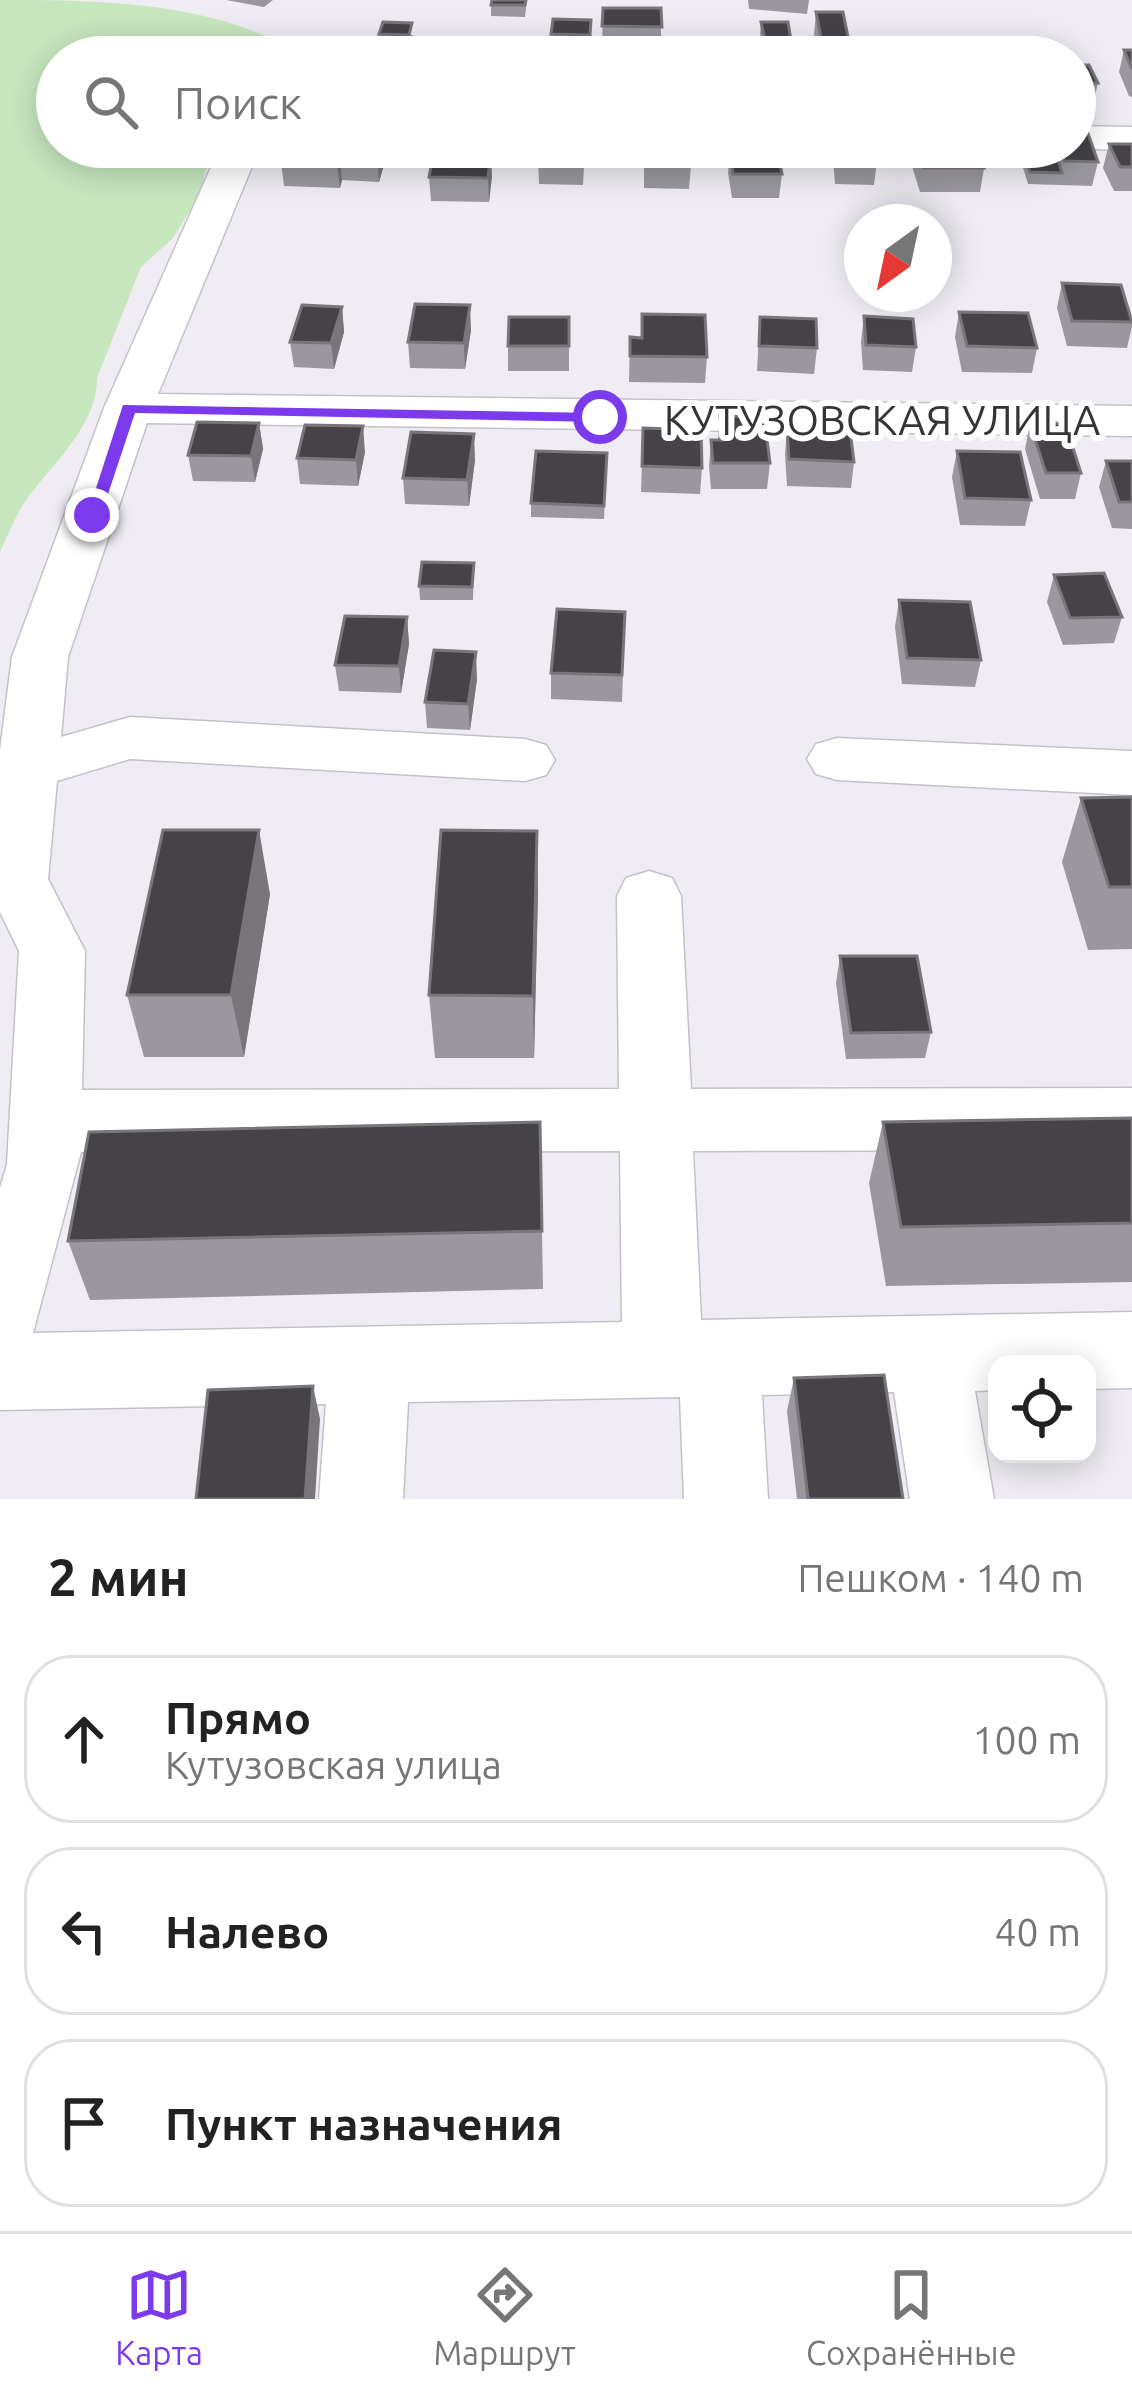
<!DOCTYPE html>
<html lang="ru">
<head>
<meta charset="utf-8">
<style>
  :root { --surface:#fff; --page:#f2f2f2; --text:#222; --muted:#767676; --line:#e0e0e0; --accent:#7c3aed }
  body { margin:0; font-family:Ubuntu,sans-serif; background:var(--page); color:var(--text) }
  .controls { position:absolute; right:36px; bottom:36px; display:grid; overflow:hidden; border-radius:24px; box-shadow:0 6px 30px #0003 }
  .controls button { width:108px; height:108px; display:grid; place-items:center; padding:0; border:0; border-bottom:3px solid var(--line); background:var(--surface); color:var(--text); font:60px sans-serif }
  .compass { position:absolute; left:844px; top:204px; width:108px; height:108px; border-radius:50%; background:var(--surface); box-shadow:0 6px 30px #0003; rotate:213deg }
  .stop { position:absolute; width:36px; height:36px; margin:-27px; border:9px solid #7c3aed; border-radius:50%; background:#fff }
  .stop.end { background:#7c3aed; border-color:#fff; box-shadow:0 3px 12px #0008 }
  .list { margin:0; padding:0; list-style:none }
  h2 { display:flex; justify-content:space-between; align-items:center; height:156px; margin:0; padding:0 48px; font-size:51px }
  h2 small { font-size:39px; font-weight:400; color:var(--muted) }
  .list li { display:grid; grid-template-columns:78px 1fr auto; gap:36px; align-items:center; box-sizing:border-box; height:168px; margin:0 24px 24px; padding:0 24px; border:3px solid var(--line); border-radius:48px }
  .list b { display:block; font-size:45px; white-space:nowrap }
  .list p { margin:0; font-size:39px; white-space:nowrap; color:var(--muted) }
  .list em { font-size:39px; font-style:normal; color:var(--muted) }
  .icon { flex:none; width:66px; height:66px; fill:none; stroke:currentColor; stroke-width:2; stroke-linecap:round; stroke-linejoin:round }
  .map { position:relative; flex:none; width:1132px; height:1499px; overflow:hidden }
  .search { position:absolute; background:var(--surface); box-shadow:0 6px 30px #0003; left:36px; right:36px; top:36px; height:132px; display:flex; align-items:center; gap:30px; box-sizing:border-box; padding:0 42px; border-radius:66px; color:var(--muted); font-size:45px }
  .sheet { height:732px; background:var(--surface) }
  nav { display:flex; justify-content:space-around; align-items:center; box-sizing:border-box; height:168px; border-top:3px solid var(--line); background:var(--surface); font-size:33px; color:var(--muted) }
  nav a { display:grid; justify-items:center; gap:6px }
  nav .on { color:var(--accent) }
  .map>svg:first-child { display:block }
  .green { fill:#c7e7bf }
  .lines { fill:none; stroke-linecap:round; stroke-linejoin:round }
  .minor-casing { stroke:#c4c2c8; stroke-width:3 }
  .minor { fill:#fff; fill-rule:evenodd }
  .wall { fill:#9a989e }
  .shaded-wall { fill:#78767b }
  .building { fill:#454348; stroke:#78767b; stroke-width:3 }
  .route { fill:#7c3aed }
  .labels { text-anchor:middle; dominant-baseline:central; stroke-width:12; stroke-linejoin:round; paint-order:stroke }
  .street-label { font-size:42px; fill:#353537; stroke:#fff }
</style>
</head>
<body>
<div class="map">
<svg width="1132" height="1499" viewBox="0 0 1132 1499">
  <rect width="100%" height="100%" fill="#efedf3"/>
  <!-- green -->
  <path class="green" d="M0 0C96 0 208 1 294 50V57H57V147H223L205 171 201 193 173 238 141 267 97 378C98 425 52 464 26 500 15 516 8 535 0 552Z"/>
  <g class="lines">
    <defs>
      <path id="minor" d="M1075 126 1132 127V151L1063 147H1075Z
        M220 147H260L158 394 1132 406V436L147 423 68 657 61 737 130 717 525 739 546 745 555 760 546 775 525 781 130 759 57 781 48 879 85 951 82 1090 619 1089 617 896 626 878 649 871 672 878 681 896 691 1089 1132 1088V1150L693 1151 701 1320 1132 1312V1388L1087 1389V1364H997V1390L975 1391 994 1499H910L894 1392 762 1395 768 1499H684L680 1397 408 1402 403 1499H319L326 1404 0 1410V1188L7 1164 19 951 0 912V750L12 657 104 408ZM620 1151 622 1322 33 1333 81 1152Z
        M837 738 1132 751V795L837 780 816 774 807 759 816 744Z"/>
    </defs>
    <!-- minor casing -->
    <use href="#minor" class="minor-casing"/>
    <!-- minor -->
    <use href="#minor" class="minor"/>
  </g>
  <!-- wall -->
  <path class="wall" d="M226 0H273L264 7Z
    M527 0 525 17 491 16V5Z
    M748 0H809L807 14 749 9Z
    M603 8H661V49L602 48Z
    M816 12 849 42 848 57H818L814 35Z
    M591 20 590 46H551V34Z
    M761 22 791 40 790 51H764L760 34Z
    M379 34 413 35 409 46H380Z
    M1124 50H1132V97L1129 96 1119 72Z
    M1075 65 1098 83 1095 95H1075Z
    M1109 144H1132V191H1114L1103 168Z
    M384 147 385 161 379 182 342 180 340 188 284 186 281 162Z
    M585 147 583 185 539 184 538 160Z
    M644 147 691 165 689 189 644 188Z
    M834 147H875L877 161 874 185 835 184 833 159Z
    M913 147H976L984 168 980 192H920L911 163Z
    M1050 147H1075L1098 162 1092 186 1028 184 1021 161 1023 149H1049Z
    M730 149 782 174 779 198H732L728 173Z
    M492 176 489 202 431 201 429 177Z
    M1062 283 1132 319V327L1127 348 1067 346 1057 308Z
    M342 307 344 332 334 369 294 367 290 342Z
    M959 312 1037 348 1032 373 962 372 955 337Z
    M864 316 916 347 912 372 863 370 861 342Z
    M569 317V371H508V346Z
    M760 317 817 348 814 374 757 371Z
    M471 330 465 369 410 368 408 342Z
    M630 337 707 357 705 383 629 382Z
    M720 416 770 463 767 489H711L709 466 711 440H718Z
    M259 423 263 449 255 482 193 481 188 455Z
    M1030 424 1081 473 1075 499H1040L1025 449Z
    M643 428 702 468 700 494 641 492Z
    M787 428 854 462 851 488 787 486 785 454Z
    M957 451 1031 500 1025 526 960 525 952 477Z
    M365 452 358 486 300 484 297 458Z
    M607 453 604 519 531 517V503Z
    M475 460 469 506 405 504 403 478Z
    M1106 461H1132V529L1112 528 1099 487Z
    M474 563 473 600H420L419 586Z
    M1054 575 1122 617 1114 643 1063 645 1047 602Z
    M899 600 981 660 975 687 902 684 895 627Z
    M625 612 622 702 551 699V673Z
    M407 617 409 644 401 693 339 691 335 665Z
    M477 679 470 730 427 728 425 702Z
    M1132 797V949L1088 950 1062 862 1081 798Z
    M537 831 538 894 534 1058H435L429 995Z
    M270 894 244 1057H144L127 995Z
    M840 956 931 1032 925 1058 846 1059 836 983Z
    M1132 1118V1282L886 1286 869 1183 883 1122Z
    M540 1122 543 1289 90 1300 68 1241Z
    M794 1378 903 1499H797L787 1411Z"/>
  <!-- shaded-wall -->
  <path class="shaded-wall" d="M380 147H384L385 161 379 182 377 158Z
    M491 152 492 176 489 202 488 178Z
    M340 156 342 180 340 188 337 164Z
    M470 305 471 330 465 369 464 343Z
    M342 307 344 332 334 369 331 343Z
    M259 423 263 449 255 482 251 456Z
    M363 426 365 452 358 486 356 460Z
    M474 434 475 460 469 506 467 480Z
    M407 617 409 644 401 693 399 666Z
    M476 652 477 679 470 730 468 704Z
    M259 830 270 894 244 1057 231 995Z
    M537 831 538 894 534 1058 533 996Z
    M313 1386 320 1419 315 1499H305Z"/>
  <!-- building -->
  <path class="building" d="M492 0H526L525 5H491Z
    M603 8H661L662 27 602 26Z
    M816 12H843L849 42H822Z
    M553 19 591 20 590 35 551 34Z
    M383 22 412 23 409 35 379 34Z
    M761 22H788L791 40H765Z
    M452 48 571 49V57H450Z
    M880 48H928L931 57H883Z
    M956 49H1003L1007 57H959Z
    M1124 50H1132V69Z
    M716 52H763L764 57H717Z
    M1075 65H1089L1098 83H1075Z
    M1075 127 1086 128 1098 162 1064 161 1060 147H1075Z
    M1109 144H1132V167H1120Z
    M287 147H380L377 158 340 156 337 164 281 162Z
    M540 147H584L583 161 538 160Z
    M644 147H689L691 165 645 164Z
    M837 147H875L877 161 838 160Z
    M917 147H976L984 168H923Z
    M730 149H777L782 174H733Z
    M1023 149H1055L1062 173 1030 172Z
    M434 152H491L488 178 429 177Z
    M1062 283 1121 285 1132 322 1072 321Z
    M415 304 470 305 464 343 408 342Z
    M302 305 342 307 331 343 290 342Z
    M959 312 1028 313 1037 348 967 346Z
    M642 314 705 315 707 357 630 356V337L642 338Z
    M864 316 913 319 916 347 866 345Z
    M509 317H569V346H508Z
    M760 317 816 319 817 348 759 346Z
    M720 416H764L770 463H713L711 440H722Z
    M197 422 259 423 251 456 188 455Z
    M1065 423 1081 473H1046L1030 424Z
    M305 425 363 426 356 460 297 458Z
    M643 428 701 430 702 468 642 466Z
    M787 428 850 430 854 462 789 459Z
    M411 432 474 434 467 480 403 478Z
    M536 451 607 453 604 506 531 503Z
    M957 451 1020 452 1031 500 965 498Z
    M1106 461H1132V502H1119Z
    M422 562 474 563 472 587 419 586Z
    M1104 573 1122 617 1070 618 1054 575Z
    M899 600 970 602 981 660 907 658Z
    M557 609 625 612 622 675 551 673Z
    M345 616 407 617 399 666 335 665Z
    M434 650 476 652 468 704 425 702Z
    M1132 797V887H1109L1081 798Z
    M163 830H259L231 995H127Z
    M441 830 537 831 533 996 429 995Z
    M840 956H917L931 1032 851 1033Z
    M1132 1118V1223L901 1227 883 1122Z
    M540 1122 542 1231 68 1241 89 1132Z
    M884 1375 903 1499H808L794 1378Z
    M313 1386 305 1499H196L208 1390Z"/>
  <!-- route -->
  <path class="route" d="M123 405 600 413 608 417 600 422 135 413 101 515 86 519Z"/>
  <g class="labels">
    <!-- street labels -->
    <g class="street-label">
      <text x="882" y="419">КУТУЗОВСКАЯ УЛИЦА</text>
    </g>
  </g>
</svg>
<div class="controls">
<button><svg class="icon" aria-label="locate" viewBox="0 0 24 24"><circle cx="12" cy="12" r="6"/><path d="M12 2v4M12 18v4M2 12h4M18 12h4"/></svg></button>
</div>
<svg class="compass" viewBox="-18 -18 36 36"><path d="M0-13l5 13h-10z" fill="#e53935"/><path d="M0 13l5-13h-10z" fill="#767676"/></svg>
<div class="stop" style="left:600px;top:417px"></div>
<div class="stop end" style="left:92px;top:515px"></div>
<div class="search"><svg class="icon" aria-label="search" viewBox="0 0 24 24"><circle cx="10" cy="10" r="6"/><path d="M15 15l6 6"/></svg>Поиск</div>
</div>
<section class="sheet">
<h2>2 мин<small>Пешком · 140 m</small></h2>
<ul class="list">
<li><svg class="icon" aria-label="ahead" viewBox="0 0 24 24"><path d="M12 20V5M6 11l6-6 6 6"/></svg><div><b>Прямо</b><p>Кутузовская улица</p></div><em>100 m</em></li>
<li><svg class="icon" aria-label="left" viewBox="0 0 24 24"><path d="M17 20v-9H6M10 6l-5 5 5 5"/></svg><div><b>Налево</b></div><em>40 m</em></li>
<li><svg class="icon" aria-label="arrive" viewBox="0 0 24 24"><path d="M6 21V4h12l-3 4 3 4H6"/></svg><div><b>Пункт назначения</b></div></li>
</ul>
</section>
<nav>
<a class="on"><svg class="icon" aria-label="map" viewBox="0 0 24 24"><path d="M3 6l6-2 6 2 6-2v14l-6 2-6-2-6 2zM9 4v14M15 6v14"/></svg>Карта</a>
<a><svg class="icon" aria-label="directions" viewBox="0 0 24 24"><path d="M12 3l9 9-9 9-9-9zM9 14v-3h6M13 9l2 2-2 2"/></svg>Маршрут</a>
<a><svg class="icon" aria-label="saved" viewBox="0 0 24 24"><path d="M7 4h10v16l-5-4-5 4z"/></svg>Сохранённые</a>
</nav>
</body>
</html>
